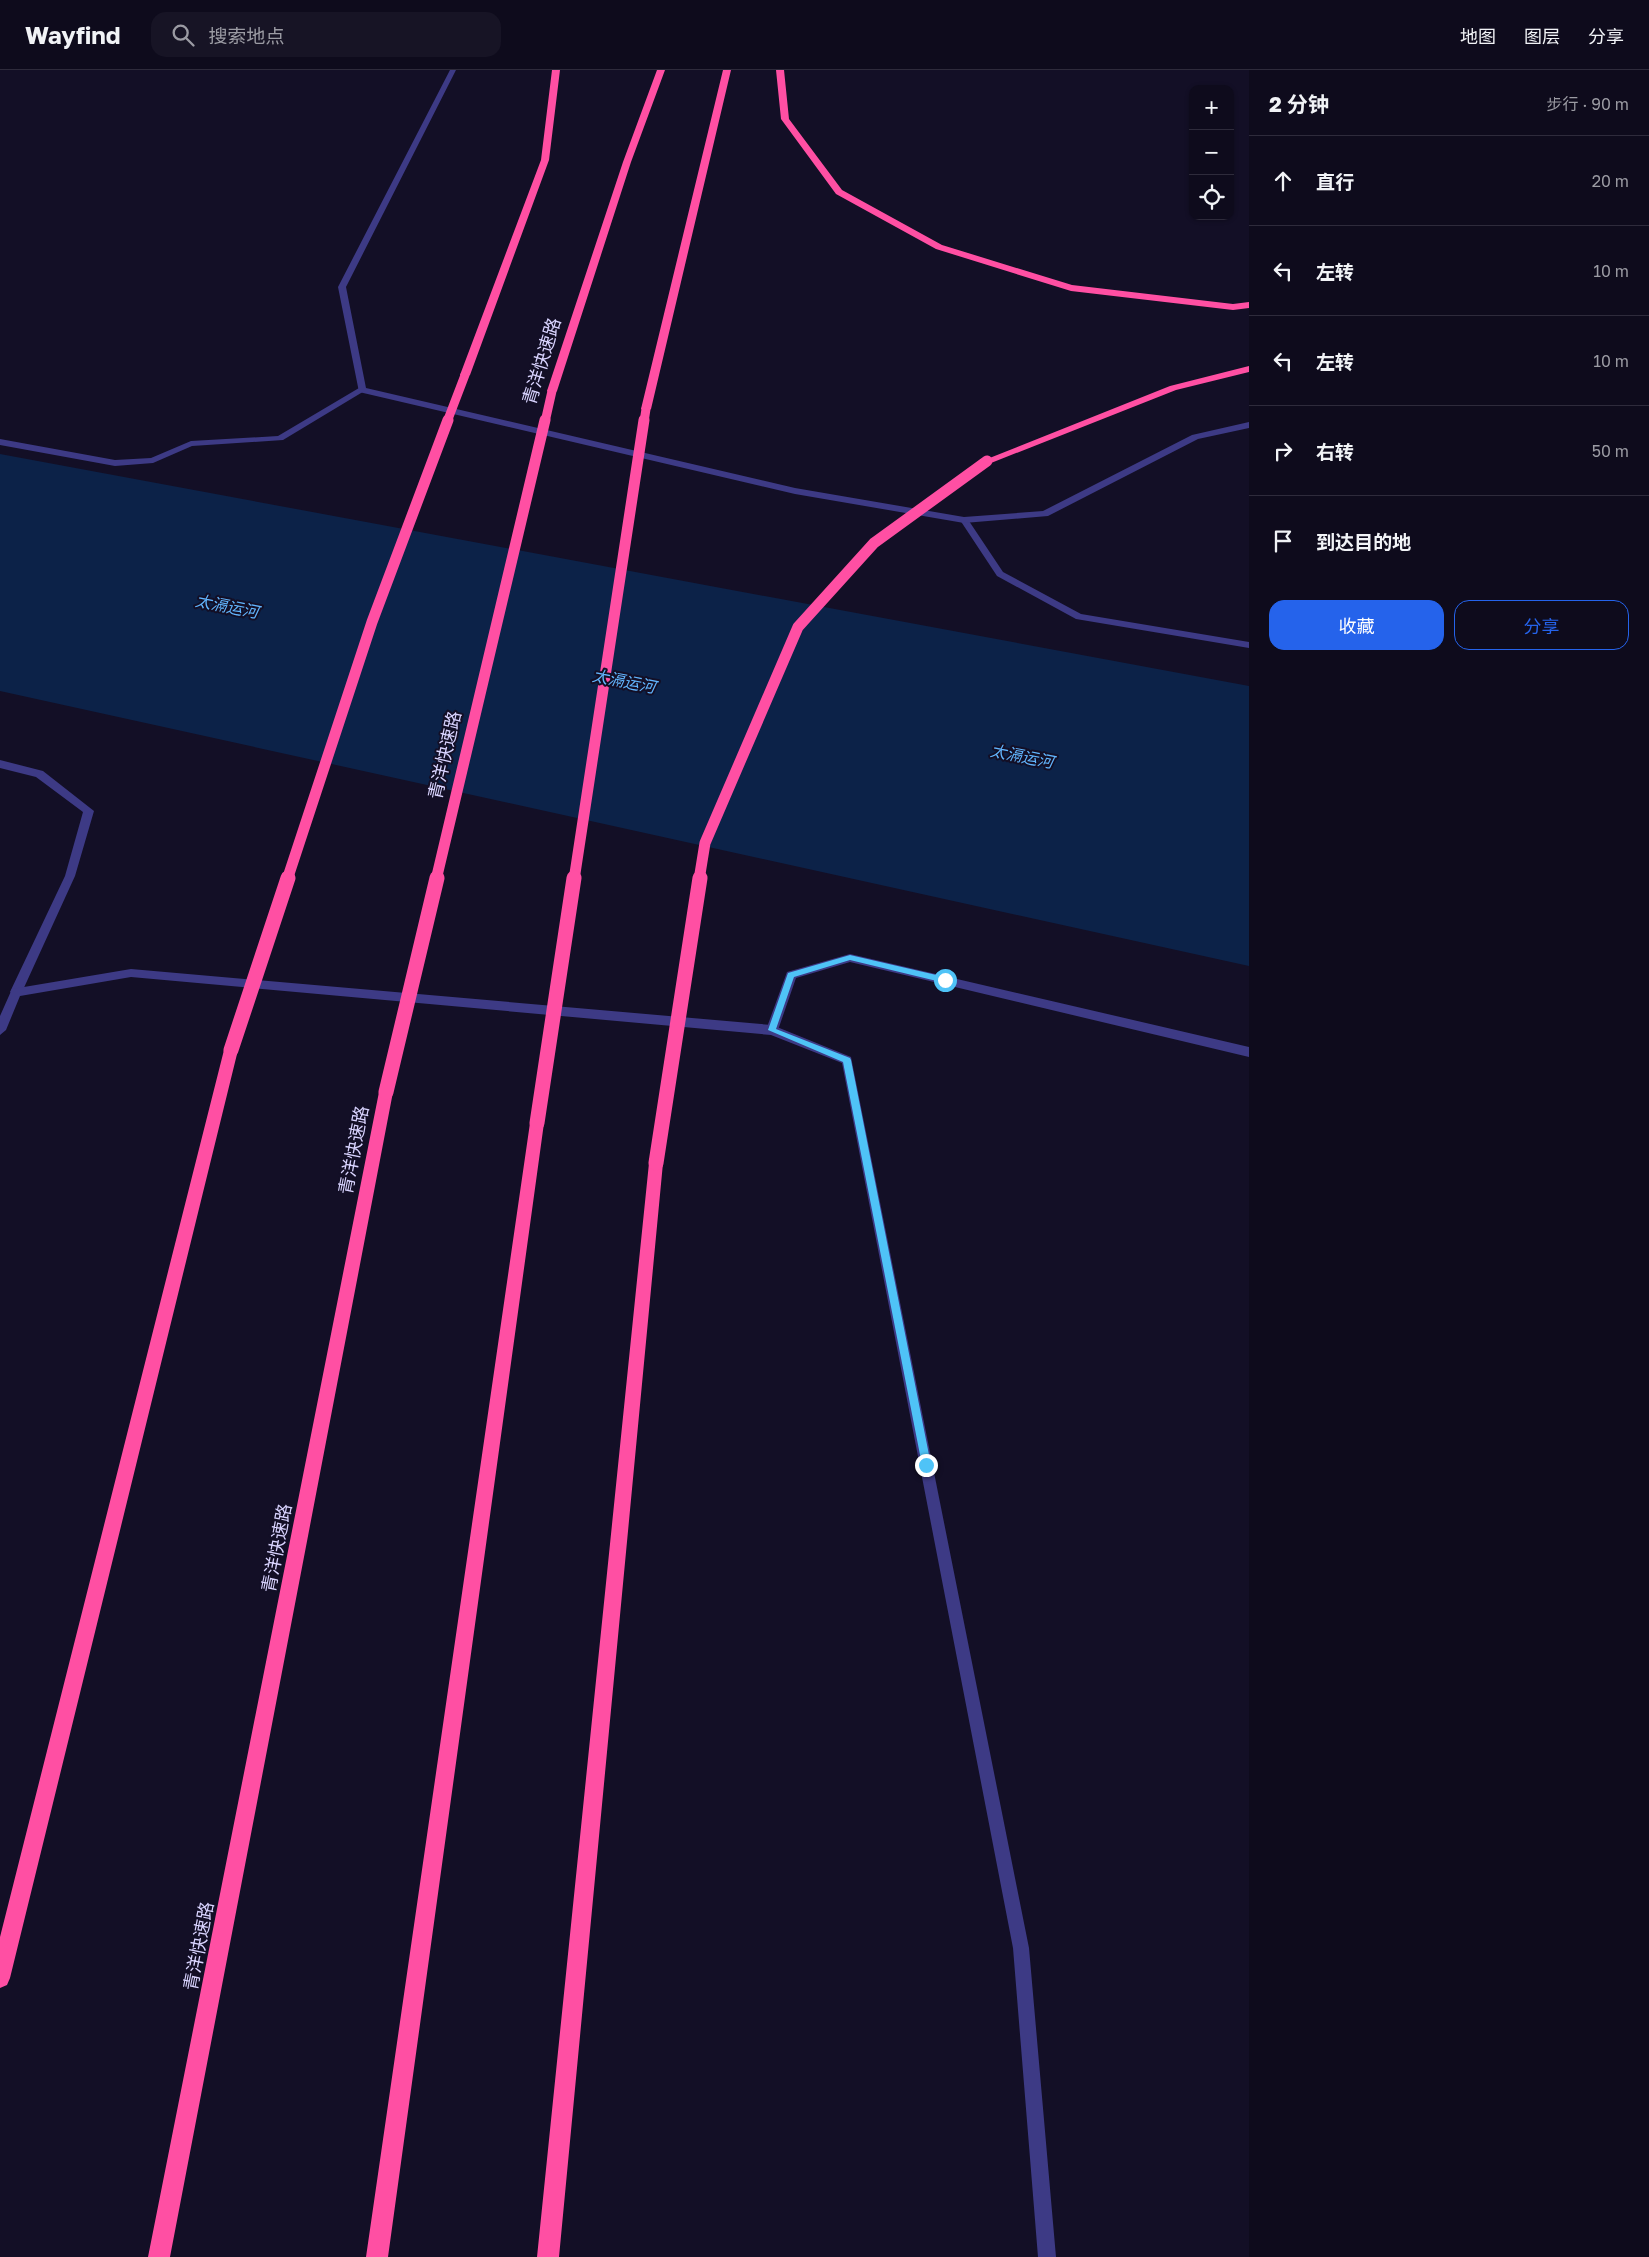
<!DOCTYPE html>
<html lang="zh">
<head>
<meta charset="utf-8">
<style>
  :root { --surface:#0e0b1c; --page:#171425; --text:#f1f3f6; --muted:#9b9ba3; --line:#2e2b3b; --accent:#2563eb }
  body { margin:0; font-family:"Golos Text","Noto Sans SC",sans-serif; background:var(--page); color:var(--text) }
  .controls { position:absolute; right:15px; top:15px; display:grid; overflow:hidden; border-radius:10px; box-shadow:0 1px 4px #0004 }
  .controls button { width:45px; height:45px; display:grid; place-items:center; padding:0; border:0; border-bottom:1px solid var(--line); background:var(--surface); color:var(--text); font:25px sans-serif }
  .stop { position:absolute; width:15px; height:15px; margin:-11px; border:4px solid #4fc3f7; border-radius:50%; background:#fff }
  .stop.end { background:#4fc3f7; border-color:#fff; box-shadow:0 1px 5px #0008 }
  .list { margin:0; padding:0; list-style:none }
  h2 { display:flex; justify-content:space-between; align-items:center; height:65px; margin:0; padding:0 20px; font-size:21px }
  h2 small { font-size:16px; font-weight:400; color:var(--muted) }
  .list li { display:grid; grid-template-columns:32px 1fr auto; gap:15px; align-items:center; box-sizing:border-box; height:90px; padding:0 20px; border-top:1px solid var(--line) }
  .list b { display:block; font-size:19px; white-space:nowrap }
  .list em { font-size:16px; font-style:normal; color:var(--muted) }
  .actions { display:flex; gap:10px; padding:15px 20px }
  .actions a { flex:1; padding:11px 0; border:1px solid var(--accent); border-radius:15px; text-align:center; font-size:18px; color:var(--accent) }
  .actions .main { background:var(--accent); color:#fff }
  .icon { flex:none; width:28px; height:28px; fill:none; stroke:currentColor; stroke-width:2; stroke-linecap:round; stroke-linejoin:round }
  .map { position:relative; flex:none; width:1249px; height:2187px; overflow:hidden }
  header { display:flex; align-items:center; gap:30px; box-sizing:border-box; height:70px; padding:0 25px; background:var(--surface); border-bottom:1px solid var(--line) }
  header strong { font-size:24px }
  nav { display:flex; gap:28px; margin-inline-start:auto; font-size:18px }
  .search { width:350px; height:45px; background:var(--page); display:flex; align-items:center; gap:12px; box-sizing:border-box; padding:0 18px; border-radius:15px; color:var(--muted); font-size:19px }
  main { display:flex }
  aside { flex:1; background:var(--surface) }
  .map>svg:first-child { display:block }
  .water { fill:#0c2248 }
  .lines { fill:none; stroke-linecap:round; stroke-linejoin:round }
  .lane { fill:#3d3a85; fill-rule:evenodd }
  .street { fill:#3d3a85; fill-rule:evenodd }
  .highway { fill:#ff4fa3; fill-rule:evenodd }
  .highway-bridge-far2 { stroke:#ff4fa3; stroke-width:9 }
  .highway-bridge-far1 { stroke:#ff4fa3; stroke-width:11 }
  .highway-bridge { stroke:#ff4fa3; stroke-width:15 }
  .route { fill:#4fc3f7 }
  .labels { text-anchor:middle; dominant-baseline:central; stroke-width:4; stroke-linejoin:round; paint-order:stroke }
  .far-water-label { font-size:16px; font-style:italic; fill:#62b6ff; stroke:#130f26 }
  .street-label { font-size:18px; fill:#d9d4ff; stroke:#130f26 }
</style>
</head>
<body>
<header>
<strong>Wayfind</strong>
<div class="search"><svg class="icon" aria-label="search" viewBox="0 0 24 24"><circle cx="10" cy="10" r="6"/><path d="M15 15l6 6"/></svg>搜索地点</div>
<nav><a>地图</a><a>图层</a><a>分享</a></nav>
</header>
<main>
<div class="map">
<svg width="1249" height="2187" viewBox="0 0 1249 2187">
  <rect width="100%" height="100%" fill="#130f26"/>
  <!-- water -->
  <path class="water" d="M0 384 1249 616V896L0 621Z"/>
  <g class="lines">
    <!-- lane -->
    <path class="lane" d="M359 318 366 320 283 370 192 376 153 393 115 396 0 375V369L115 390 151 388 191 371 278 366Z
      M964 447 967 448 1003 502 1081 544 1249 572V578L1076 549 997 506 960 450Z
      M0 690 43 701 94 741 75 806 22 922 16 927 10 922 65 806 83 742 36 707 0 698Z
      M850 884 1249 977V987L850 892 796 908 778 960 772 965 768 963 766 960 787 902Z"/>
    <!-- street -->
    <path class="street" d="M450 0H456L346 217 366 318 795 418 964 447 1043 441 1192 365 1249 352V358L1198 369 1048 446 964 453 795 424 359 322 338 217Z
      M131 899 772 955 851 987 1029 1878 1056 2187H1038L1013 1878 842 993 771 965 131 907 20 926 6 960 0 965V946L12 919Z"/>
    <!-- highway -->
    <path class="highway" d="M552 0H560L549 90 470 305 465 308 462 307 460 305 541 90Z
      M657 0H665L631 92 557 321 555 323H549L547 321 623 92Z
      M723 0H731L651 339 646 342 641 339Z
      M776 0H784L789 49 842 120 942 175 1072 215 1233 234 1249 232V238L1233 240 1071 221 936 179 836 124 781 49Z
      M1249 296V302L1176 320 991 393H983L982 391 1170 316Z
      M231 974 236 976 238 980 10 1908 7 1915 0 1918V1867L224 980 226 976Z
      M386 1016 391 1018 393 1022 170 2187H148L379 1022 381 1018Z
      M537 1047 542 1049 544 1053 388 2187H366L530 1053 532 1049Z
      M656 1087 661 1089 663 1093 559 2187H537L649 1093 651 1089Z"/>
    <!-- highway-bridge-far2 -->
    <path class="highway-bridge-far2" d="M447 352 465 305
      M545 352 552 321
      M644 352 646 339"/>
    <!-- highway-bridge-far1 -->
    <path class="highway-bridge-far1" d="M287 810 372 552 448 350
      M436 810 545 350
      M574 810 644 350
      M699 810 705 773 798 557 874 473 987 391"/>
    <!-- highway-bridge -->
    <path class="highway-bridge" d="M231 980 288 808
      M386 1022 437 808
      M537 1053 574 808
      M656 1093 700 808"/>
  </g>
  <!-- route -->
  <path class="route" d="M850 885 945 907 949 910 945 913 850 890 794 907 776 959 850 988 851 990 931 1395 926 1400 922 1395 843 992 768 960 788 903Z"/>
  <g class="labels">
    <!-- far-water labels -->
    <g class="far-water-label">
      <text transform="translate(227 536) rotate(11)">太滆运河</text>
      <text transform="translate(624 611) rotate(11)">太滆运河</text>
      <text transform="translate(1022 686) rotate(11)">太滆运河</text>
    </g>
    <!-- street labels -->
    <g class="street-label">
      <text transform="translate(541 291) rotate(-73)">青洋快速路</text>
      <text transform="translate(444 685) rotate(-77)">青洋快速路</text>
      <text transform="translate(353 1080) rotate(-79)">青洋快速路</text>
      <text transform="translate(276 1478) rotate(-79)">青洋快速路</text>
      <text transform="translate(198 1876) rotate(-79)">青洋快速路</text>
    </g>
  </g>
</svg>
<div class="controls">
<button>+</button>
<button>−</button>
<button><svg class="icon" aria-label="locate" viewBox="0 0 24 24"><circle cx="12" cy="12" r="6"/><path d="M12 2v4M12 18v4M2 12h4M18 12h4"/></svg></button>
</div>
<div class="stop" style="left:945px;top:910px"></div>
<div class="stop end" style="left:926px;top:1395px"></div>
</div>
<aside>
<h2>2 分钟<small>步行 · 90 m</small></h2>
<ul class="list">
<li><svg class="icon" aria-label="ahead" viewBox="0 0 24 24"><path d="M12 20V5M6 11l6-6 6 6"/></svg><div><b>直行</b></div><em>20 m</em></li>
<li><svg class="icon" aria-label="left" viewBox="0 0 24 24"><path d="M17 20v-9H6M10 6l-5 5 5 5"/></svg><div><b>左转</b></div><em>10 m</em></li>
<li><svg class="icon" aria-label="left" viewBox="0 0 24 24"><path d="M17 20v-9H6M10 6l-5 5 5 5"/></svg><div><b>左转</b></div><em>10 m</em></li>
<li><svg class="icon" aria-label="right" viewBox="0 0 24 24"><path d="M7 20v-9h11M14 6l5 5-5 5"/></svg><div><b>右转</b></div><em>50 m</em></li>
<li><svg class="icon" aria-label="arrive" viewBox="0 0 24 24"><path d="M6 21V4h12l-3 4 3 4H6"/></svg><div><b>到达目的地</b></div></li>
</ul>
<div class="actions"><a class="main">收藏</a><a>分享</a></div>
</aside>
</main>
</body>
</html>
